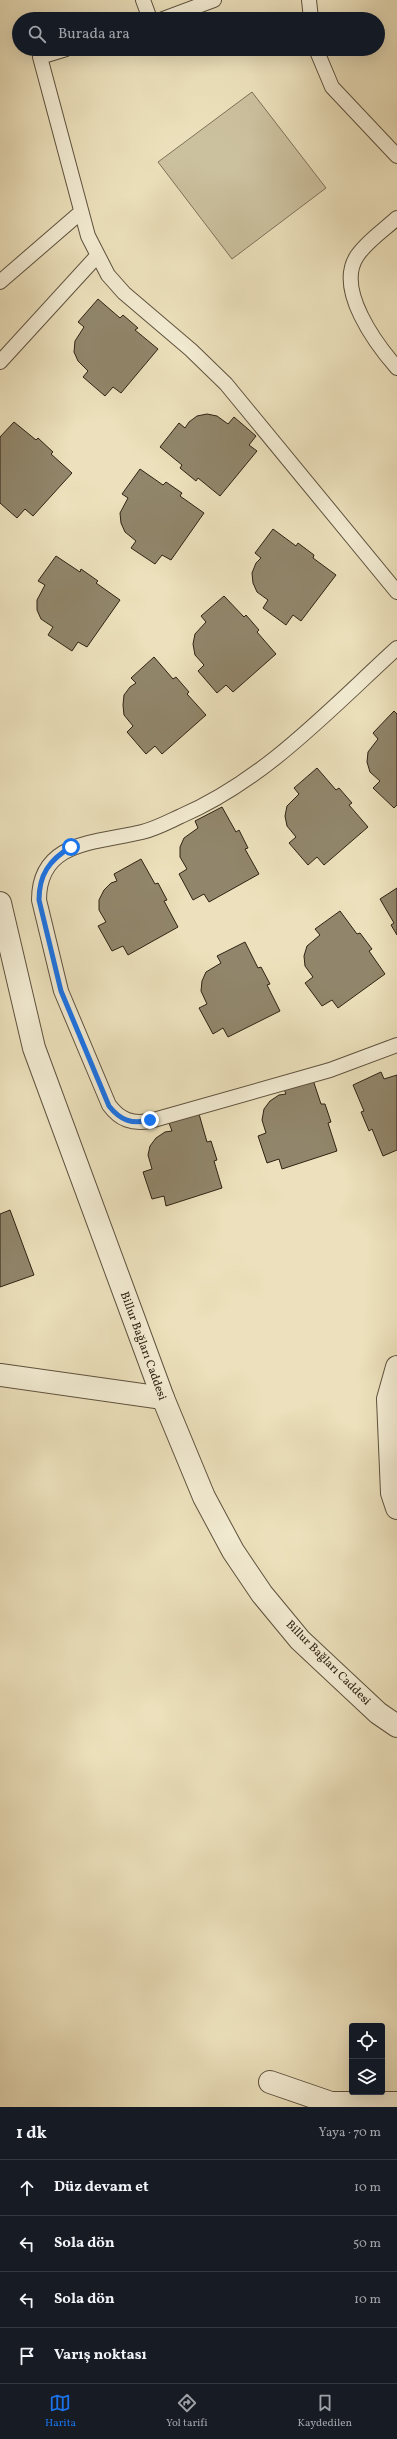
<!DOCTYPE html>
<html lang="tr">
<head>
<meta charset="utf-8">
<style>
  :root { --surface:#171b24; --page:#242831; --text:#f1f3f6; --muted:#9ea1a6; --line:#363941; --accent:#1a73e8 }
  body { margin:0; font-family:Vollkorn,serif; background:var(--page); color:var(--text) }
  .controls { position:absolute; right:12px; bottom:12px; display:grid; overflow:hidden; border-radius:4px; box-shadow:0 4px 16px #0002 }
  .controls button { width:36px; height:36px; display:grid; place-items:center; padding:0; border:0; border-bottom:1px solid var(--line); background:var(--surface); color:var(--text); font:20px sans-serif }
  .stop { position:absolute; width:12px; height:12px; margin:-9px; border:3px solid #1a73e8; border-radius:50%; background:#fff }
  .stop.end { background:#1a73e8; border-color:#fff; box-shadow:0 1px 4px #0008 }
  .list { margin:0; padding:0; list-style:none }
  h2 { display:flex; justify-content:space-between; align-items:center; height:52px; margin:0; padding:0 16px; font-size:17px }
  h2 small { font-size:13px; font-weight:400; color:var(--muted) }
  .list li { display:grid; grid-template-columns:26px 1fr auto; gap:12px; align-items:center; box-sizing:border-box; height:56px; padding:0 16px; border-top:1px solid var(--line) }
  .list b { display:block; font-size:15px; white-space:nowrap }
  .list em { font-size:13px; font-style:normal; color:var(--muted) }
  .icon { flex:none; width:22px; height:22px; fill:none; stroke:currentColor; stroke-width:2; stroke-linecap:round; stroke-linejoin:round }
  .map { position:relative; flex:none; width:397px; height:2107px; overflow:hidden }
  .search { position:absolute; background:var(--surface); box-shadow:0 4px 16px #0002; left:12px; right:12px; top:12px; height:44px; display:flex; align-items:center; gap:10px; box-sizing:border-box; padding:0 14px; border-radius:22px; color:var(--muted); font-size:15px }
  .sheet { height:276px; background:var(--surface) }
  nav { display:flex; justify-content:space-around; align-items:center; box-sizing:border-box; height:56px; border-top:1px solid var(--line); background:var(--surface); font-size:11px; color:var(--muted) }
  nav a { display:grid; justify-items:center; gap:2px }
  nav .on { color:var(--accent) }
  .map>svg:first-child { display:block }
  .green { fill:#ccc19f; stroke:#7e725a }
  .building { fill:#91866b; stroke:#2f2314 }
  .lines { fill:none; stroke-linecap:round; stroke-linejoin:round }
  .service-casing { stroke:#5e523e; stroke-width:16 }
  .minor-casing { stroke:#5e523e; stroke-width:24 }
  .tertiary-casing { stroke:#5e523e; stroke-width:24 }
  .service { stroke:#f3ecd3; stroke-width:14 }
  .minor { stroke:#f3ecd3; stroke-width:22 }
  .tertiary { stroke:#f3ecd3; stroke-width:22 }
  .route { stroke:#1a73e8; stroke-width:5 }
  .labels { text-anchor:middle; dominant-baseline:central; stroke-width:3; stroke-linejoin:round; paint-order:stroke }
  .street-label { font-size:12px; fill:#2f2314; stroke:#f3ecd3 }
</style>
</head>
<body>
<div class="map">
<svg width="397" height="2107" viewBox="0 0 397 2107">
  <rect width="100%" height="100%" fill="#ece1bc"/>
  <filter id="stains"><feTurbulence type="fractalNoise" baseFrequency=".005" numOctaves="4"/><feColorMatrix values="0 0 0 0 .2 0 0 0 0 .09 0 0 0 0 .02 0 0 0 .5 -.17"/></filter>
  <radialGradient id="worn" r=".72"><stop offset=".6" stop-color="#630" stop-opacity="0"/><stop offset="1" stop-color="#630" stop-opacity=".3"/></radialGradient>
  <!-- green -->
  <path class="green" d="M252 92 326 188 232 259 158 162Z"/>
  <!-- building -->
  <path class="building" d="M98 299 120 318 123 315 138 328 135 330 158 349 121 393 113 387 105 396 83 377 88 371 78 361 74 352 75 341 84 327 78 322Z
    M207 414 217 416 228 424 234 417 256 436 249 445 257 451 220 496 198 478 196 481 180 468 182 465 160 447 179 423 185 428 189 422 197 416Z
    M14 422 36 440 38 438 53 452 51 454 72 473 33 516 25 509 17 518 0 503V437Z
    M140 469 163 485 166 482 182 493 180 496 204 513 171 560 162 555 155 564 131 548 136 541 125 532 121 523 120 513 128 498 122 494Z
    M273 529 296 546 298 543 314 555 313 558 336 575 301 621 293 615 286 625 263 608 268 600 257 592 253 583 252 573 256 563 261 558 255 553Z
    M56 556 80 572 81 569 98 581 96 583 120 600 87 647 78 642 72 651 48 635 53 627 41 619 37 610V600L45 585 38 581Z
    M224 596 244 617 246 615 259 630 257 632 276 654 233 692 226 685 217 693 198 671 204 665 195 655 193 644 195 634 206 622 201 616Z
    M154 657 173 679 176 677 189 692 187 694 206 715 162 754 155 746 146 754 127 732 133 726 124 715 123 705 124 695 130 687 136 683 131 678Z
    M394 711 397 714V805L394 808 373 788 380 781 370 772 367 762 368 752 378 739 373 733Z
    M317 768 336 790 339 788 352 803 349 805 368 827 324 865 317 857 308 865 289 843 296 837 287 826 285 816 287 806 299 794 294 788Z
    M222 807 236 832 239 830 248 848 245 849 259 874 209 902 204 894 193 900 179 874 187 869 180 857V847L184 838 198 828 195 821Z
    M141 859 155 884 158 883 167 900 164 901 178 927 128 955 123 946 112 951 98 926 106 922 99 910V900L104 890 111 883 117 881 114 874Z
    M397 888V935L391 925 394 923 380 899Z
    M340 911 357 934 360 933 372 949 369 951 385 974 338 1008 332 1000 322 1006 305 983 313 977 305 966 304 956 307 946 320 935 315 929Z
    M245 942 258 968 261 967 270 984 267 985 280 1011 228 1037 223 1028 213 1034 199 1008 207 1004 201 991 202 981 206 972 221 963 217 956Z
    M381 1072 384 1079 397 1075V1150L383 1156 372 1129 369 1131 361 1112 364 1111 353 1085Z
    M312 1077 321 1104H325L331 1122 328 1123 337 1151 282 1169 279 1159 267 1163 258 1136 266 1133 262 1120 264 1109 270 1101 279 1095 286 1094 283 1087Z
    M199 1114 207 1142 211 1141 217 1160 214 1161 222 1188 166 1206 164 1196 152 1199 143 1172 152 1169 148 1155 150 1146 156 1138 165 1132 172 1131 169 1123Z
    M10 1210 34 1275 0 1287V1214Z"/>
  <g class="lines">
    <defs>
      <path id="service" d="M143 0 150 19
        M309 0 311 19
        M163 19 214 0
        M66 49 40 57 88 236 108 275 124 293 191 350 226 384 397 592
        M316 49 332 87 397 156
        M397 218C384 230 367 241 357 256 335 289 376 344 397 368
        M0 282 81 212
        M0 362 97 256
        M397 648C330 709 265 780 181 816 168 822 155 829 142 832 97 843 39 840 39 900L61 991 109 1105C120 1120 132 1124 150 1121L330 1070 397 1045"/>
      <path id="minor" d="M397 1367 388 1399 392 1493 397 1508
        M0 1375 163 1398
        M270 2082 331 2103H397"/>
      <path id="tertiary" d="M0 903 34 1048 163 1398 204 1497 233 1551 262 1594 300 1640 378 1713 397 1726"/>
    </defs>
    <!-- service casing -->
    <use href="#service" class="service-casing"/>
    <!-- minor casing -->
    <use href="#minor" class="minor-casing"/>
    <!-- tertiary casing -->
    <use href="#tertiary" class="tertiary-casing"/>
    <!-- service -->
    <use href="#service" class="service"/>
    <!-- minor -->
    <use href="#minor" class="minor"/>
    <!-- tertiary -->
    <use href="#tertiary" class="tertiary"/>
  </g>
  <g class="lines">
    <!-- route -->
    <path class="route" d="M71 847C49 860 39 875 39 900L61 991 109 1106C120 1120 132 1125 150 1120"/>
  </g>
  <g class="labels">
    <!-- street labels -->
    <g class="street-label">
      <text transform="translate(143 1346) rotate(70)">Billur Bağları Caddesi</text>
      <text transform="translate(328 1663) rotate(45)">Billur Bağları Caddesi</text>
    </g>
  </g>
  <rect width="100%" height="100%" filter="url(#stains)"/>
  <rect width="100%" height="100%" fill="url(#worn)"/>
</svg>
<div class="controls">
<button><svg class="icon" aria-label="locate" viewBox="0 0 24 24"><circle cx="12" cy="12" r="6"/><path d="M12 2v4M12 18v4M2 12h4M18 12h4"/></svg></button>
<button><svg class="icon" aria-label="layers" viewBox="0 0 24 24"><path d="M12 4l9 5-9 5-9-5zM3 14l9 5 9-5"/></svg></button>
</div>
<div class="stop" style="left:71px;top:847px"></div>
<div class="stop end" style="left:150px;top:1120px"></div>
<div class="search"><svg class="icon" aria-label="search" viewBox="0 0 24 24"><circle cx="10" cy="10" r="6"/><path d="M15 15l6 6"/></svg>Burada ara</div>
</div>
<section class="sheet">
<h2>1 dk<small>Yaya · 70 m</small></h2>
<ul class="list">
<li><svg class="icon" aria-label="ahead" viewBox="0 0 24 24"><path d="M12 20V5M6 11l6-6 6 6"/></svg><div><b>Düz devam et</b></div><em>10 m</em></li>
<li><svg class="icon" aria-label="left" viewBox="0 0 24 24"><path d="M17 20v-9H6M10 6l-5 5 5 5"/></svg><div><b>Sola dön</b></div><em>50 m</em></li>
<li><svg class="icon" aria-label="left" viewBox="0 0 24 24"><path d="M17 20v-9H6M10 6l-5 5 5 5"/></svg><div><b>Sola dön</b></div><em>10 m</em></li>
<li><svg class="icon" aria-label="arrive" viewBox="0 0 24 24"><path d="M6 21V4h12l-3 4 3 4H6"/></svg><div><b>Varış noktası</b></div></li>
</ul>
</section>
<nav>
<a class="on"><svg class="icon" aria-label="map" viewBox="0 0 24 24"><path d="M3 6l6-2 6 2 6-2v14l-6 2-6-2-6 2zM9 4v14M15 6v14"/></svg>Harita</a>
<a><svg class="icon" aria-label="directions" viewBox="0 0 24 24"><path d="M12 3l9 9-9 9-9-9zM9 14v-3h6M13 9l2 2-2 2"/></svg>Yol tarifi</a>
<a><svg class="icon" aria-label="saved" viewBox="0 0 24 24"><path d="M7 4h10v16l-5-4-5 4z"/></svg>Kaydedilen</a>
</nav>
</body>
</html>
